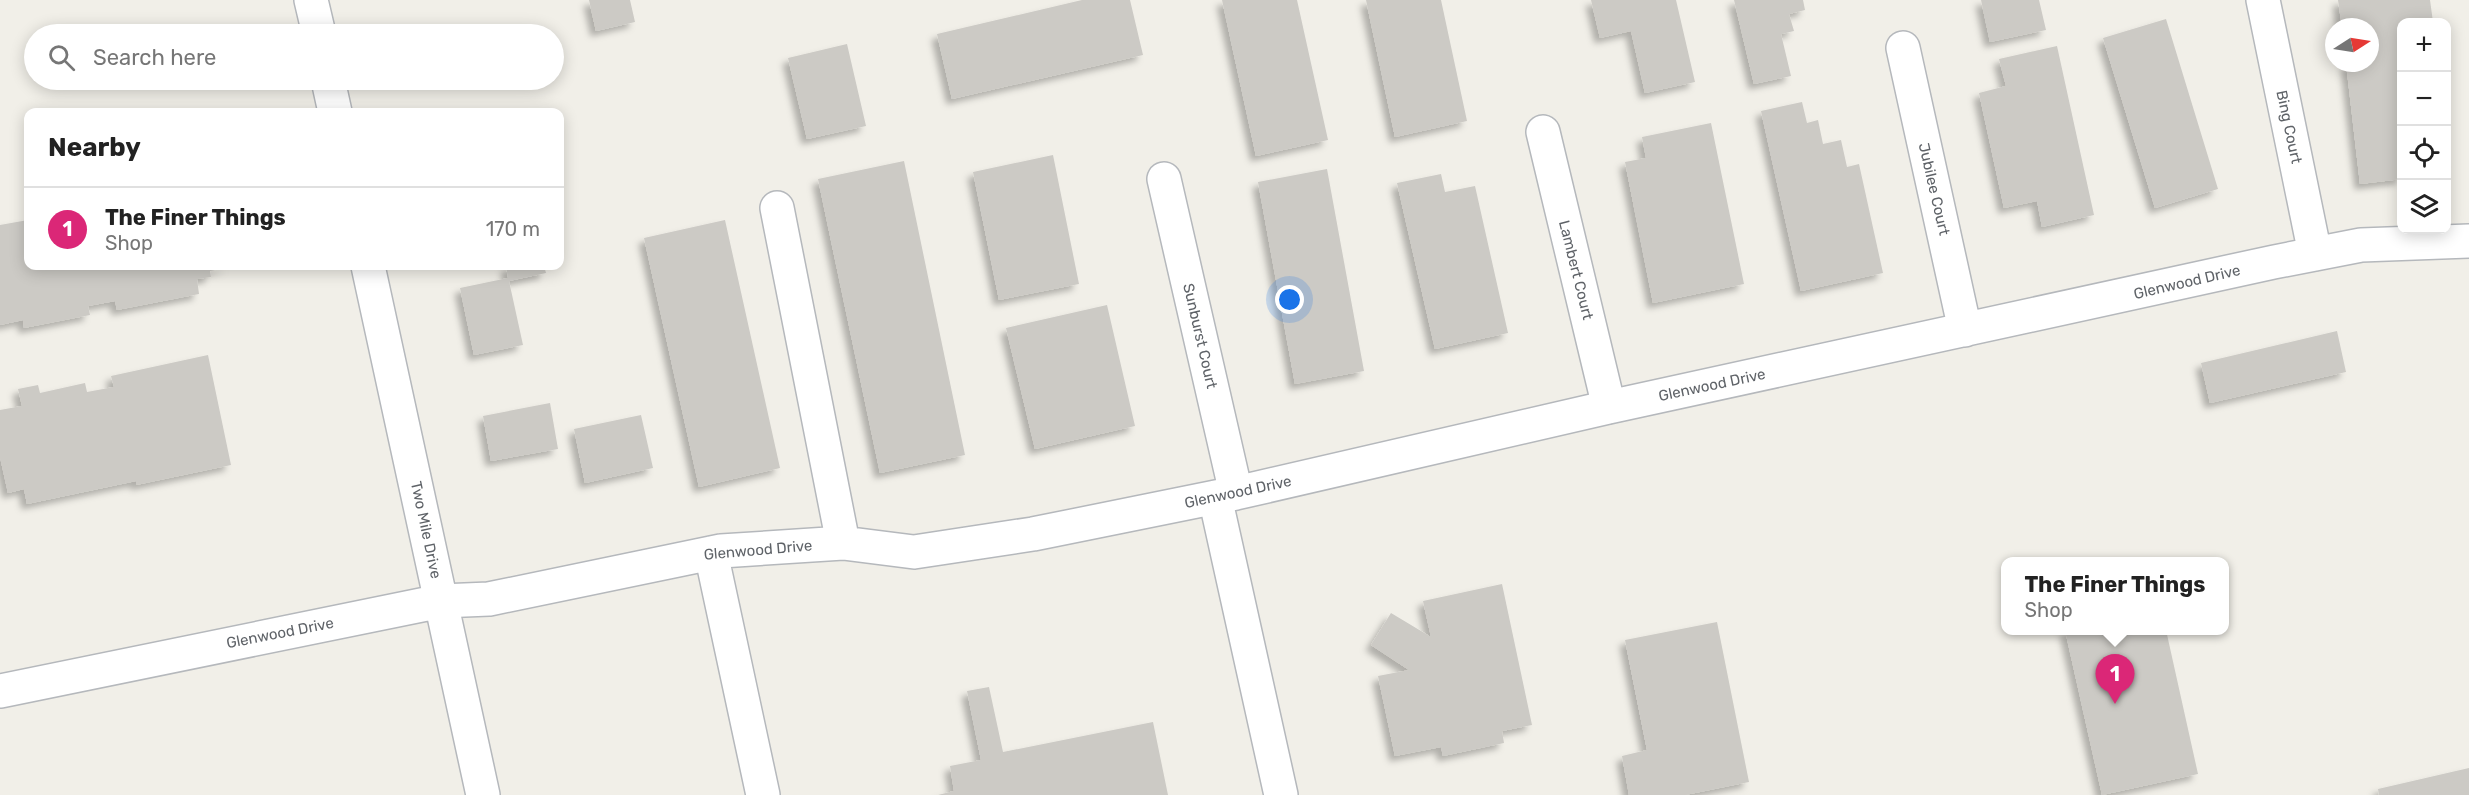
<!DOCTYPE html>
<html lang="en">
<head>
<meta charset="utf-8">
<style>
  :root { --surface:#fff; --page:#f2f2f2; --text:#222; --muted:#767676; --line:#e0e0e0; --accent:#db2777 }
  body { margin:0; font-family:Rubik,sans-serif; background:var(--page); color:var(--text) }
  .controls { position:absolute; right:18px; top:18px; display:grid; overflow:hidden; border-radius:12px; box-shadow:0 3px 15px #0003 }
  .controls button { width:54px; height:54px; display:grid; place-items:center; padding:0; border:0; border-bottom:2px solid var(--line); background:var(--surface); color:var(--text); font:30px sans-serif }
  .compass { position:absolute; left:2325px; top:18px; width:54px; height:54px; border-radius:50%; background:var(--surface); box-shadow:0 3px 15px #0003; rotate:78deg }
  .you { position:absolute; left:1290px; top:300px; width:21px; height:21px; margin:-15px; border:4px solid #fff; border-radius:50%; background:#1a73e8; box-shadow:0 0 0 9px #1a73e833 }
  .badge { display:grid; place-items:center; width:39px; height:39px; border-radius:50%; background:var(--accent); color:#fff; font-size:20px; font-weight:700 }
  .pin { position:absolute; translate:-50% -50px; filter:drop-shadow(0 2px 3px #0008) }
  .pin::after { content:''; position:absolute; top:32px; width:21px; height:18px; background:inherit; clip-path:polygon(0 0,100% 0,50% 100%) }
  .popup { position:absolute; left:2001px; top:557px; width:228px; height:78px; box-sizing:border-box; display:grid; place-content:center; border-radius:12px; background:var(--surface); filter:drop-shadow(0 2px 4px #0005); font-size:20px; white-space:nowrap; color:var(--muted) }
  .popup b { font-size:22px; color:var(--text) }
  .popup::after { content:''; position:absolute; left:50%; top:100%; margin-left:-12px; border:12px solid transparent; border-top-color:var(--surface) }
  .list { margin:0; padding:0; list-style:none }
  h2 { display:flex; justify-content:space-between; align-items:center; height:78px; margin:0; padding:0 24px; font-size:26px }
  h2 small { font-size:20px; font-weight:400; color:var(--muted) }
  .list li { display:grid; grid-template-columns:39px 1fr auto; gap:18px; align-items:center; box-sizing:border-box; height:84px; padding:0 24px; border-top:2px solid var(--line) }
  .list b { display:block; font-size:22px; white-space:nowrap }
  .list p { margin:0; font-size:20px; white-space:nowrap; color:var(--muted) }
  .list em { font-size:20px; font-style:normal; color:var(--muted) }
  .icon { flex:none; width:33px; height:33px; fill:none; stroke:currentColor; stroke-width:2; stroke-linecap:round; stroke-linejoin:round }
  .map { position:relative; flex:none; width:2469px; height:795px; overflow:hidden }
  .search { position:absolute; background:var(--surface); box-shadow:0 3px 15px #0003; left:24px; top:24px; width:540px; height:66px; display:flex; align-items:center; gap:15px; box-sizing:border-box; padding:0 21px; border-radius:33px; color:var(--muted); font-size:22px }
  .panel { position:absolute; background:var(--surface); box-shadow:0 3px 15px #0003; left:24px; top:108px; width:540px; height:162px; border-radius:12px }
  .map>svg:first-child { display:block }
  .building { fill:#cccac5; filter:url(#shadow) }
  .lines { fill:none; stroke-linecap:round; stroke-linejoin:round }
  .minor-casing { stroke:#b5b8bc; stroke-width:36 }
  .minor { stroke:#fff; stroke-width:33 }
  .labels { text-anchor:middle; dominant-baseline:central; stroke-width:6; stroke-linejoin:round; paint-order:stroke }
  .street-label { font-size:15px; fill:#5f6368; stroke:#fff }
</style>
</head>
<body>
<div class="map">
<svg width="2469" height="795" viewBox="0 0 2469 795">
  <defs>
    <filter id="shadow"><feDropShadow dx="-5.5" dy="5.5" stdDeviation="3" flood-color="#0004"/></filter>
  </defs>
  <rect width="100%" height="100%" fill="#f1efe8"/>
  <!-- building -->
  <path class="building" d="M589 0H630L635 22 596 31Z
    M1082 0H1130L1143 55 952 99 937 34Z
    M1222 0H1297L1328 140 1256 156Z
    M1366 0H1441L1467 121 1395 137Z
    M1591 0H1676L1695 82 1645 93 1631 31 1600 38Z
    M1734 0H1803L1805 10 1789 14 1794 31 1781 34 1791 76 1754 84Z
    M1981 0H2039L2046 30 1990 42Z
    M2338 0H2430L2433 22H2402V179L2360 184 2346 63H2370V27H2342Z
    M2166 19 2218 189 2155 208 2103 38Z
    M847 44 866 126 807 139 788 58Z
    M2057 46 2094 215 2042 227 2037 201 2004 208 1979 93 2006 86 1999 59Z
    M1802 102 1807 123 1818 120 1823 144 1841 140 1847 167 1859 164 1883 273 1801 291 1761 111Z
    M1711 123 1744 284 1653 303 1625 162 1646 158 1642 137Z
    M2448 145 2450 164 2446 166V146Z
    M1053 155 1079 284 999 300 973 172Z
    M904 161 965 455 880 473 818 179Z
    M1327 169 1364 371 1295 384 1258 182Z
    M1441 174 1445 192 1475 186 1508 333 1435 349 1397 183Z
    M28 220V266L231 267 210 271 211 277 197 279 199 294 117 310 115 301 88 306 90 315 24 328 23 320 0 325V225Z
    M725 220 780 468 699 487 644 238Z
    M506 266H544L546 273 509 281 523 345 474 355 460 288 508 278Z
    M1107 305 1135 426 1035 449 1006 328Z
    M2337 331 2346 372 2210 403 2201 363Z
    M208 355 231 465 136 485V481L27 504 24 489 8 493 0 457V410L22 406 18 389 38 385 40 393 85 383 87 392 114 387 111 376Z
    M550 403 558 449 491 461 483 416Z
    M641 415 653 468 585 483 574 429Z
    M1502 584 1532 725 1502 731 1504 743 1443 756 1441 747 1395 756 1378 676 1409 670 1371 645 1391 613 1431 637 1423 601Z
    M1717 622 1749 782 1685 795H1629L1622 756 1647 750 1625 640Z
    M2065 630H2166L2198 774 2102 795Z
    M989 687 1003 752 1153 722 1168 795H938L954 791 950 766 981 760 967 691Z
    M2469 768V795H2379L2378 789Z"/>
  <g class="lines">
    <defs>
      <path id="minor" d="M311 0 319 34
        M2263 0 2315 254
        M1903 48 1965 330
        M328 80 335 112
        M1543 132 1609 407
        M1164 179 1236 493
        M777 208 843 543
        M368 266 483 795
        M1215 497 1281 795
        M711 553 763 795
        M0 691 441 601 489 599 721 551 843 543 914 552 1033 534 1236 493 1609 407 2274 262 2361 245 2469 241"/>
    </defs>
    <!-- minor casing -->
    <use href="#minor" class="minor-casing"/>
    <!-- minor -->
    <use href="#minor" class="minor"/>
  </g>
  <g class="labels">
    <!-- street labels -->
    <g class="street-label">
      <text transform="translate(2289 127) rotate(78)">Bing Court</text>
      <text transform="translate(1934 189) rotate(77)">Jubilee Court</text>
      <text transform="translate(1576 270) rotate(76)">Lambert Court</text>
      <text transform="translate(2187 282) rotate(-13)">Glenwood Drive</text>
      <text transform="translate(1200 336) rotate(77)">Sunburst Court</text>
      <text transform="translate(1712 385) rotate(-12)">Glenwood Drive</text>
      <text transform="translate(1238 492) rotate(-12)">Glenwood Drive</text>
      <text transform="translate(426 530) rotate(78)">Two Mile Drive</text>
      <text transform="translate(758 550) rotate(-5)">Glenwood Drive</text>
      <text transform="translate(280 633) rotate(-11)">Glenwood Drive</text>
    </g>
  </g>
</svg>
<div class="controls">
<button>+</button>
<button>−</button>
<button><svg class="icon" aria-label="locate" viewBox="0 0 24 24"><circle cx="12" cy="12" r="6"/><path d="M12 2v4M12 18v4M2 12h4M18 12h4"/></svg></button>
<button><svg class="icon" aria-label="layers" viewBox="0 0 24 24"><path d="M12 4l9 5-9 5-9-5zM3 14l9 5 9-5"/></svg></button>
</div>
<svg class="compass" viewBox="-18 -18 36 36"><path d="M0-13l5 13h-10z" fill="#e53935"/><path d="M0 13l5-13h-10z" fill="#767676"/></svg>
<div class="you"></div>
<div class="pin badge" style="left:2115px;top:704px">1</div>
<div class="popup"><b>The Finer Things</b>Shop</div>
<div class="search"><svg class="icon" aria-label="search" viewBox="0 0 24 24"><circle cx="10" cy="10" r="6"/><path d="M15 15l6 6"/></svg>Search here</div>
<section class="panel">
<h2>Nearby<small></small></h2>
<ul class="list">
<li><span class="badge">1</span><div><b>The Finer Things</b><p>Shop</p></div><em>170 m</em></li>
</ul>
</section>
</div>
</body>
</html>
